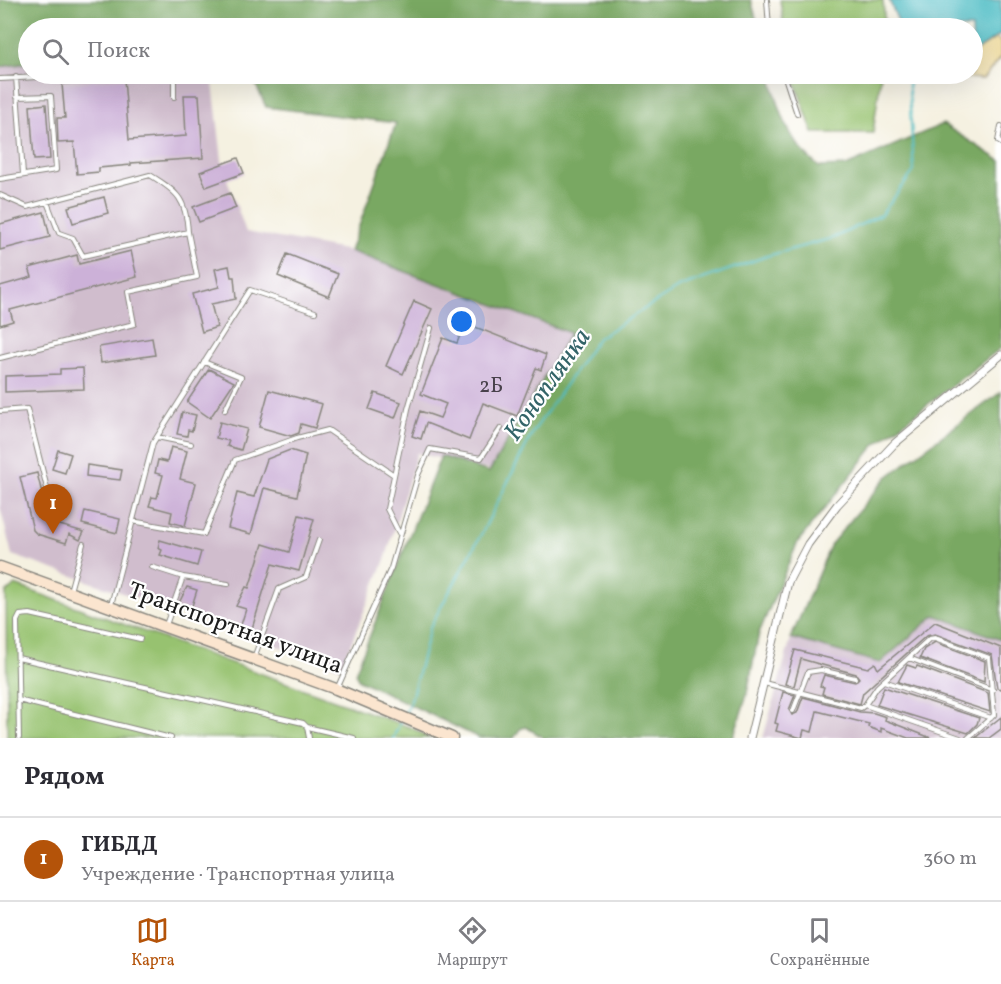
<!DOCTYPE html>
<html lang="ru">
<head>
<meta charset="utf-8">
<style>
  :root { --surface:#fff; --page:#f2f2f3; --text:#2b2b33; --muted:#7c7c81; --line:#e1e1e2; --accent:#b45309 }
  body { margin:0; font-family:Vollkorn,serif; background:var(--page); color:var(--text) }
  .you { position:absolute; left:462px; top:322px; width:21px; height:21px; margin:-15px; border:4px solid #fff; border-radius:50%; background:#1a73e8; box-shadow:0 0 0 9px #1a73e833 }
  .badge { display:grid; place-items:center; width:39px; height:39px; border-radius:50%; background:var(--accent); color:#fff; font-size:20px; font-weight:700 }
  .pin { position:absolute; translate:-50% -50px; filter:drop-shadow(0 2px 3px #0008) }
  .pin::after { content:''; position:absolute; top:32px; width:21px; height:18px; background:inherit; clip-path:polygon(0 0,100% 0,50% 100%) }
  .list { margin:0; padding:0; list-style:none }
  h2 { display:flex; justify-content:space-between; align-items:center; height:78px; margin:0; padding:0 24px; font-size:26px }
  h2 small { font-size:20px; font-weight:400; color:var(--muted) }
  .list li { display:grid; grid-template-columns:39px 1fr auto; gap:18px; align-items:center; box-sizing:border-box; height:84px; padding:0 24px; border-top:2px solid var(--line) }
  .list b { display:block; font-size:22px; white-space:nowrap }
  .list p { margin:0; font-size:20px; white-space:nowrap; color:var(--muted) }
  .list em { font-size:20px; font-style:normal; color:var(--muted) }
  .icon { flex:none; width:33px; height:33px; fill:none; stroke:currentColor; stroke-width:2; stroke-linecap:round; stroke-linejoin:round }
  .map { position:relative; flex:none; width:1001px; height:738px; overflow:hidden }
  .search { position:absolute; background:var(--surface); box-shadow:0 6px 24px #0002; left:18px; right:18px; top:18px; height:66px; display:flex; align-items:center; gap:15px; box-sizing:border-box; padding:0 21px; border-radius:33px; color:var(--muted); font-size:22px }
  .sheet { height:162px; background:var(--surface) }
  nav { display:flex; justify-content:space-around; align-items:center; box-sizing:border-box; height:84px; border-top:2px solid var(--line); background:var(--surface); font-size:16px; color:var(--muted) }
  nav a { display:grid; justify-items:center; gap:3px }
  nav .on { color:var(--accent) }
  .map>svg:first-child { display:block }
  .industrial { fill:#d0bdcd }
  .green { fill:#97c26f; stroke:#5a6f46; stroke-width:1.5 }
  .forest { fill:#79a862; stroke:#4a623f; stroke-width:1.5 }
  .sand { fill:#eeda9e; stroke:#857b5d; stroke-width:1.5 }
  .water { fill:#4fbdc5; stroke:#366c70; stroke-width:1.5 }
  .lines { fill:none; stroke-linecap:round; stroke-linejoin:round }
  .stream { stroke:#4fbdc5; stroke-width:2 }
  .building { fill:#ccb1d8 }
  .service-casing { stroke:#88867e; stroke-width:6 }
  .minor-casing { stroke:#88867e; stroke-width:9 }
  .secondary-casing { stroke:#88867e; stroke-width:13 }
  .service { stroke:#fff; stroke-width:4 }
  .minor { stroke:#fff; stroke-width:7 }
  .secondary { stroke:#fbe5cf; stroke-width:10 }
  .labels { text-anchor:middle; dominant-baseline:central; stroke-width:4.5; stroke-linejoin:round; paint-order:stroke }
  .number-label { font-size:21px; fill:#48414b }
  .street-label { font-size:24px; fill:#1c1c1c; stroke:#fff }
  .water-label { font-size:26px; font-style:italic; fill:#336468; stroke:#fff }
</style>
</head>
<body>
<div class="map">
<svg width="1001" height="738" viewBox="0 0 1001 738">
  <rect width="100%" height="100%" fill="#fff"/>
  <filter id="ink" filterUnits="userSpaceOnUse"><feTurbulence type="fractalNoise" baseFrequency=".0167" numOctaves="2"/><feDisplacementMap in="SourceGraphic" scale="12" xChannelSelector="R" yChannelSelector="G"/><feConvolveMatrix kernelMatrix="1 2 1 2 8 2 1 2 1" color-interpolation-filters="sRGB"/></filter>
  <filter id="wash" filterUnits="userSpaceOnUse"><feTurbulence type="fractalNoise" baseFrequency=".008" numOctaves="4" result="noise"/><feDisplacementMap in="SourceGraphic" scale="24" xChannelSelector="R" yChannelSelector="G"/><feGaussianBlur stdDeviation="1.35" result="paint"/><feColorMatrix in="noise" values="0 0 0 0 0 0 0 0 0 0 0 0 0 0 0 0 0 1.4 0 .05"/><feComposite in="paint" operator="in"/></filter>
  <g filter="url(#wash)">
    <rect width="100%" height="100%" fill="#f5f1e1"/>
    <!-- industrial -->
    <path class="industrial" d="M28 63V74H212L223 168 246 232 350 251 570 332 494 471 417 453 386 557 341 668 12 555 0 507V67Z
      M935 615 1001 640V738H763L791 638 880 663Z"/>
    <!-- green -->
    <path class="green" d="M780 0H883L885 28H784Z
      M792 74H881L873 133H813Z
      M15 585 412 728 430 738H7L6 593Z"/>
    <!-- forest -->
    <path class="forest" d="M0 0H751L759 28H28V63L0 67Z
      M251 74H770C781 114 786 139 819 167L846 166 943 124 1001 161V348L875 445 798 542 759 633 746 698 733 738H544L526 727 520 729 514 738H479L359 680 355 673 441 456 489 472 570 333 350 251 396 123 266 107Z
      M1001 392V640L935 615 880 663 791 638 831 544 887 477Z"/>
    <!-- sand -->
    <path class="sand" d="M996 38 1001 42V57L983 79 967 78 966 74H972L973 53Z"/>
    <!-- water -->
    <path class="water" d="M889 0H1001V34L973 53 972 28H901Z"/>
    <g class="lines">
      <!-- stream -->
      <path class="stream" d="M405 713 411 700 430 627 483 531 533 432 598 338 678 288 767 256 833 238 881 215 914 171 908 74
        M393 738 401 721"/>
    </g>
    <g id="blocks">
      <!-- building -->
      <path class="building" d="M124 79 129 140 186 136 184 95H199L203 158 131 163V165L99 168V172L77 174 74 142 58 143 57 118H65L62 84Z
        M46 104 50 159 34 160 30 106Z
        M238 158 244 173 206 187 200 172Z
        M230 193 236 208 199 222 193 207Z
        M104 197 108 213 73 223 68 207Z
        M44 212 50 237 0 250V224Z
        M131 251 137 277 10 310 13 321 0 325V286L32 277 29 268 77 255 79 264Z
        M287 254 338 274 329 297 278 276Z
        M229 266 231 277H234L236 299 211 304 217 327 202 332 192 294 219 287 215 269Z
        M414 301 432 309 403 374 386 366Z
        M465 323 546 355 541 370 536 368 517 416 483 403 469 440 426 423 421 439 412 436 420 411 440 418 446 404 421 394 443 338 457 343Z
        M152 338 155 355 101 363 99 347Z
        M83 368 84 389 5 392V376L60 374V369Z
        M209 369 234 382 210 418 187 402Z
        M269 390 322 404 315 428 301 424 299 433 291 436 259 427Z
        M375 393 401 402 395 418 369 409Z
        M182 412 196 415 192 431 188 430 187 436 177 434Z
        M220 422 247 429 241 450 227 446 229 441 216 438Z
        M171 447 187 451 180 479 196 483 185 526 170 522 172 512 149 506 152 497 157 498 163 475 155 473 158 460 167 462Z
        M58 450 71 454 65 473 52 469Z
        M290 450 306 455 297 496 264 488 251 534 228 528 237 493 254 497 267 459Z
        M87 465 122 470 120 480 86 476Z
        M37 473 49 522 84 532 80 540 69 534 66 543 37 534 33 530 20 477Z
        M85 511 120 519 117 533 82 524Z
        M299 515 314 519 299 571 272 564 250 635 239 631 246 609 236 606 246 587 249 588 263 544 289 552Z
        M160 540 201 552 197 566 160 555 162 550 158 548Z
        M187 587 197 590 191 609 178 605Z
        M935 622 1001 648V689L997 688 992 655 935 634 926 636 863 693 860 704 822 694 824 687 820 686 824 675 855 682 859 678 856 674 826 666 801 659 794 686 785 684 795 650 868 668 875 663 878 669Z
        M935 642 985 661 984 682 920 658 924 649Z
        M907 665 916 668 917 666 988 693 990 712 898 682Z
        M884 687 979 718 977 724 968 733 877 705Z
        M783 692 795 695 789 710 792 715 797 713 803 697 860 712 874 713 886 717 885 720 931 738H908L881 728V732L868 727 869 724 817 711 812 732 804 730 802 738 776 731 778 724 775 723Z
        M1001 717V729L989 738H975Z"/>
    </g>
  </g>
  <g filter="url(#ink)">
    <use href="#blocks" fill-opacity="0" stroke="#88867e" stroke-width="1.5"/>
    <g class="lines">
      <defs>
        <path id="service" d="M767 0 769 28
          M174 74V97
          M784 74 797 114
          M16 77 23 174
          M0 79 96 74
          M1001 126 998 141 1001 143
          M0 179 56 170 51 96 17 97
          M0 195 27 207 150 175C178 192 186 199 188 232L83 256 73 238 59 233 47 202
          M0 358 134 324 128 292 197 277 188 232
          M204 362 241 377 225 410
          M0 411 27 409 51 504
          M157 437 191 444
          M132 521 204 534 235 460 297 438 328 430 394 475
          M399 533 387 509 408 409 431 328
          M152 567 183 577 166 625
          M183 577 228 584
          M70 591 83 544
          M111 605 153 443 250 290 315 312
          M18 658 303 723 307 727 309 738
          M254 658 279 589 306 577 319 540
          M909 658 993 690
          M884 681 991 718
          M764 683 861 708 865 705 960 738
          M337 689 391 568 418 475 430 449 481 458 501 428
          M18 700 171 738
          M865 705 877 687 929 639 935 638 989 658 994 715 968 738
          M793 711 808 672 821 670 855 678
          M307 727 354 738
          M19 738 17 621 20 615 30 614 140 639"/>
        <path id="minor" d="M750 738 788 582 808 544 837 505 894 444 1001 355"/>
        <path id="secondary" d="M0 567 336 689 452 738"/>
      </defs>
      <!-- service casing -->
      <use href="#service" class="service-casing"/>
      <!-- minor casing -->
      <use href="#minor" class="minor-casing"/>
      <!-- secondary casing -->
      <use href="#secondary" class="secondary-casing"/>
      <!-- service -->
      <use href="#service" class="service"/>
      <!-- minor -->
      <use href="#minor" class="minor"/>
      <!-- secondary -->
      <use href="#secondary" class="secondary"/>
    </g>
  </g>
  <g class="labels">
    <!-- number labels -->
    <g class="number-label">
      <text x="491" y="386">2Б</text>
    </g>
    <!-- street labels -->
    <g class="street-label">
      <text transform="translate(235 629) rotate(20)">Транспортная улица</text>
    </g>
    <!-- water labels -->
    <g class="water-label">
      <text transform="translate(548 385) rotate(-55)">Коноплянка</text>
    </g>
  </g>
</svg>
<div class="you"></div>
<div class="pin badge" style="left:53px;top:534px">1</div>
<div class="search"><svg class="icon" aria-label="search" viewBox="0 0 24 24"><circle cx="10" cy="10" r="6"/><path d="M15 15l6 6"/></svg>Поиск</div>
</div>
<section class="sheet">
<h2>Рядом<small></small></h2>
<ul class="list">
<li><span class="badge">1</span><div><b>ГИБДД</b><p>Учреждение · Транспортная улица</p></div><em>360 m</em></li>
</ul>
</section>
<nav>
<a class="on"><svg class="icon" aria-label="map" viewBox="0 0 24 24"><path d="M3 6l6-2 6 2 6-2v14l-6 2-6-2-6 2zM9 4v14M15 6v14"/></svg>Карта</a>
<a><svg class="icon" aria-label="directions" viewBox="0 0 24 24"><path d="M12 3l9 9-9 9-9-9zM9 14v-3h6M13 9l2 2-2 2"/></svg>Маршрут</a>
<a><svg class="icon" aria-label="saved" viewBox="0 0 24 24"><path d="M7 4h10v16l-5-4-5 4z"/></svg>Сохранённые</a>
</nav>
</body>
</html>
